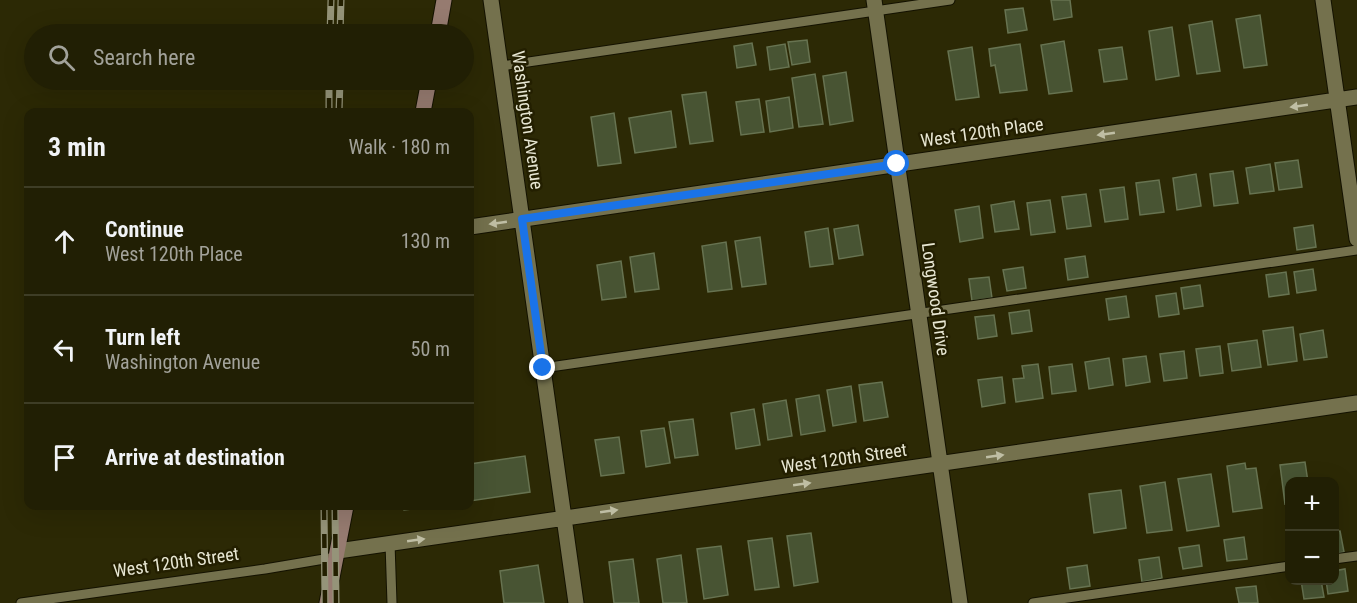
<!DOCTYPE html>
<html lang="en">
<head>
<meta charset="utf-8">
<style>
  :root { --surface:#211f04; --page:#2d2c13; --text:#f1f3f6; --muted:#a2a29a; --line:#3e3d26 }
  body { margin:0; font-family:"Roboto Condensed",sans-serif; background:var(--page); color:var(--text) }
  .controls { position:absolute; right:18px; bottom:18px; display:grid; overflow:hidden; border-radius:12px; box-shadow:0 6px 24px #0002 }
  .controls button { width:54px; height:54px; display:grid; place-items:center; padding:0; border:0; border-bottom:2px solid var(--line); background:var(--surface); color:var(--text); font:30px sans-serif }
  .stop { position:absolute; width:18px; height:18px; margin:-14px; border:4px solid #1a73e8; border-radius:50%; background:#fff }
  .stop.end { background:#1a73e8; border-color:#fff; box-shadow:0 2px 6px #0008 }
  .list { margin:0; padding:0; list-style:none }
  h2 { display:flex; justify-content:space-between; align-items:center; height:78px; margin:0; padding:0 24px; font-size:26px }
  h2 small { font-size:20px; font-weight:400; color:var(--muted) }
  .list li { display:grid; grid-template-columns:39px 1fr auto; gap:18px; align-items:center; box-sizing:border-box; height:108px; padding:0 24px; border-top:2px solid var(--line) }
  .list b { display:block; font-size:22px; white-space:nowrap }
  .list p { margin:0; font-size:20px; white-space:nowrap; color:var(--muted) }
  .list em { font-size:20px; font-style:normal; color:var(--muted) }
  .icon { flex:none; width:33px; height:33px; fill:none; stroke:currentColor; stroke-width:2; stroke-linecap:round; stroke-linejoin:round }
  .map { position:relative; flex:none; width:1357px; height:603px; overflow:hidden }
  .search { position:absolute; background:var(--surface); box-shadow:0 6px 24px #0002; left:24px; top:24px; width:450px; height:66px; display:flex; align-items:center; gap:15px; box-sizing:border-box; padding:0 21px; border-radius:33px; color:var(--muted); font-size:22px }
  .panel { position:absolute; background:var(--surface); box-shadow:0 6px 24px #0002; left:24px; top:108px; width:450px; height:402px; border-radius:12px }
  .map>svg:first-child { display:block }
  .building { fill:#485433; stroke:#677351; stroke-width:1.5 }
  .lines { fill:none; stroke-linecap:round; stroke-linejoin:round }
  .service-casing { stroke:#141200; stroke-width:11 }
  .minor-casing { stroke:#141200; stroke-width:17 }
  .secondary-casing { stroke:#141200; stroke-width:17 }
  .service { stroke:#74714d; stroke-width:9 }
  .minor { stroke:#74714d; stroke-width:15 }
  .secondary { stroke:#967b70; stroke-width:15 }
  .rail-casing { stroke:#959479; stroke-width:7 }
  .rail { stroke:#231f00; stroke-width:4.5; stroke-dasharray:14; stroke-linecap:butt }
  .oneway { fill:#bfbea4 }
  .route { stroke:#1a73e8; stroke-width:8 }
  .labels { text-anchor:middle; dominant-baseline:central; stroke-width:5; stroke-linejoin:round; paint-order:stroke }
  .street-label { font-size:18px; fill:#e8e7d3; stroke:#231f00 }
</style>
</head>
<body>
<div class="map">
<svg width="1357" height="603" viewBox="0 0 1357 603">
  <rect width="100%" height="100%" fill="#2c2905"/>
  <!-- building -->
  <path class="building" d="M1051 0H1070L1072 17 1054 20Z
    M1023 8 1027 30 1008 33 1005 10Z
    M1260 15 1267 65 1244 68 1236 19Z
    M1212 21 1220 71 1197 74 1189 25Z
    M1172 27 1179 76 1156 80 1149 31Z
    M807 40 810 62 792 65 788 42Z
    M1064 41 1072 91 1049 94 1041 45Z
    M752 43 756 65 737 68 734 46Z
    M785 44 789 67 770 70 767 47Z
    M1020 44 1027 90 1000 93 995 65 991 66 989 49Z
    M972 47 979 97 956 100 948 51Z
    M1122 47 1127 79 1104 82 1099 50Z
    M846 72 853 121 830 125 823 76Z
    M815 74 823 124 799 127 792 78Z
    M706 92 713 141 690 144 682 95Z
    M789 97 793 128 770 132 766 101Z
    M759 99 764 132 741 135 736 102Z
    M671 111 676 147 635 153 629 118Z
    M614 113 621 163 598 166 591 117Z
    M1298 160 1302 187 1279 190 1275 163Z
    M1270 164 1274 191 1250 194 1246 168Z
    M1233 171 1238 203 1214 206 1210 174Z
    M1196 174 1201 206 1177 210 1173 178Z
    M1159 180 1164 212 1140 215 1136 183Z
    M1124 187 1128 219 1105 222 1100 190Z
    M1086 194 1091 226 1067 229 1062 197Z
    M1050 200 1055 232 1031 235 1027 203Z
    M1014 201 1019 229 995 232 991 205Z
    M979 206 983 238 960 242 955 210Z
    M858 225 863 255 839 259 834 229Z
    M1313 225 1316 247 1297 250 1294 228Z
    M828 228 833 264 810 267 805 232Z
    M760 237 766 284 742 287 735 241Z
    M726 242 732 289 708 292 702 246Z
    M654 253 659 289 635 292 630 257Z
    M1085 256 1088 277 1068 280 1065 259Z
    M621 261 626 297 602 300 597 265Z
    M1023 267 1026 288 1007 291 1003 270Z
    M1313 269 1316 290 1297 293 1294 272Z
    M1286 272 1289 294 1269 297 1266 275Z
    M989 277 992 298 972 301 969 279Z
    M1200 285 1203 306 1184 309 1181 288Z
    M1176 293 1179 314 1159 317 1156 296Z
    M1126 296 1129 317 1109 320 1106 299Z
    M1029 310 1032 331 1012 334 1009 313Z
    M994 315 997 336 978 339 975 317Z
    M1293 327 1297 361 1268 365 1263 331Z
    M1323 330 1327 357 1304 360 1300 334Z
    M1257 340 1261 367 1232 371 1228 344Z
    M1220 346 1223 373 1200 376 1196 349Z
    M1184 351 1187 378 1164 381 1160 354Z
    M1146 356 1150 382 1126 386 1123 359Z
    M1109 358 1113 385 1089 389 1085 362Z
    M1038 364 1043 398 1016 402 1013 379 1024 378 1022 366Z
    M1072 364 1076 391 1052 394 1049 367Z
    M1002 377 1005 403 982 407 978 380Z
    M882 382 888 417 864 421 859 385Z
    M851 386 856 422 833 426 827 390Z
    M819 395 825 431 801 435 796 399Z
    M786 400 792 436 768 440 763 404Z
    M754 409 760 445 736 449 731 413Z
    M693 419 698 455 675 458 669 422Z
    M664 428 670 463 646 467 641 431Z
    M619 437 624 473 601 476 595 440Z
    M525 456 530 492 470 501V464Z
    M1305 462 1308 482H1290V503L1285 504 1280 465Z
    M1245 463 1246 469 1256 468 1262 508 1233 512 1227 466Z
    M1211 474 1219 526 1187 531 1178 479Z
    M1165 482 1172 530 1147 533 1140 486Z
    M1121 490 1126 528 1094 533 1089 494Z
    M403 506H438L404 510Z
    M1340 531 1344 552 1334 554V532Z
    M811 533 818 582 794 586 787 536Z
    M1244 537 1247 559 1227 561 1224 540Z
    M772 538 779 587 755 590 748 541Z
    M1199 545 1202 566 1183 569 1179 548Z
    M721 546 728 595 704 599 697 549Z
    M681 555 687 603H663L657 559Z
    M1159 557 1162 578 1142 582 1139 560Z
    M633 559 639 603H614L609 562Z
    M538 565 544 603H504L500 571Z
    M1087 565 1090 586 1070 589 1067 568Z
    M1345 569 1348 591 1328 594 1326 580H1334V571Z
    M1301 580H1321L1324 597 1304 599Z
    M1256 586 1258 603H1239L1236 588Z"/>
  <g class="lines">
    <defs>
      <path id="service" d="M501 66 950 0
        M543 368 1357 250
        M390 543 392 603
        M1334 559 1357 556
        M21 603 265 569 336 557
        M1033 603 1290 566"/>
      <path id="minor" d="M491 0 576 603
        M874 0 960 603
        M1323 0 1357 239
        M470 227 1357 97
        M338 551 1357 403"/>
      <path id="secondary" d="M438 34 444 0
        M423 112 429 80
        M327 603 346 506"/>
    </defs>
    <!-- service casing -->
    <use href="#service" class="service-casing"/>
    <!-- minor casing -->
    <use href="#minor" class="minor-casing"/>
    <!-- secondary casing -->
    <use href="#secondary" class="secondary-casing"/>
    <!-- service -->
    <use href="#service" class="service"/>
    <!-- minor -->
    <use href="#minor" class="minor"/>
    <!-- secondary -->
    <use href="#secondary" class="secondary"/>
    <defs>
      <path id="rail" d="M330 34 331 0
        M340 34 341 0
        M329 112V80
        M339 112 340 80
        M324 506 325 603
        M335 506 336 603"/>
    </defs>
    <!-- rail casing -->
    <use href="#rail" class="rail-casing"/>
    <!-- rail -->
    <use href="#rail" class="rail"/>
  </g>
  <!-- one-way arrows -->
  <defs><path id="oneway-solid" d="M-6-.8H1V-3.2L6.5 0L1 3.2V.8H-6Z" transform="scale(1.5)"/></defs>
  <g class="oneway">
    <use href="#oneway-solid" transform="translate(1299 106) rotate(172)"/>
    <use href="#oneway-solid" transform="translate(1106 134) rotate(172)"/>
    <use href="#oneway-solid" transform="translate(498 223) rotate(172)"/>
    <use href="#oneway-solid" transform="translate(995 456) rotate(-8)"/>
    <use href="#oneway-solid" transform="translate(802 484) rotate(-8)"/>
    <use href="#oneway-solid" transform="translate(609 511) rotate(-8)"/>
    <use href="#oneway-solid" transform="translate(416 540) rotate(-8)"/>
  </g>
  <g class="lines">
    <!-- route -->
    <path class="route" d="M543 368 522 219 897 164"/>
  </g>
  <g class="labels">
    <!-- street labels -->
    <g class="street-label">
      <text transform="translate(528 120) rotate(82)">Washington Avenue</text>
      <text transform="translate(982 132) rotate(-8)">West 120th Place</text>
      <text transform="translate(936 299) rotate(82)">Longwood Drive</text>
      <text transform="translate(844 458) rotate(-8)">West 120th Street</text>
      <text transform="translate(176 562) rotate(-8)">West 120th Street</text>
    </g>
  </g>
</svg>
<div class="controls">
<button>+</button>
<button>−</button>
</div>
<div class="stop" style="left:897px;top:164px"></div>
<div class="stop end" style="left:543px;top:368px"></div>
<div class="search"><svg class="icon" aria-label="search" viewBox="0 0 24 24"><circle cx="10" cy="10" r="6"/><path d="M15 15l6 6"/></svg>Search here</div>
<section class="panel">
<h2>3 min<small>Walk · 180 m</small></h2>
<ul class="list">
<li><svg class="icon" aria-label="ahead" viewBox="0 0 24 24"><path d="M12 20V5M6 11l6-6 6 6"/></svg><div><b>Continue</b><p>West 120th Place</p></div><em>130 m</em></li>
<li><svg class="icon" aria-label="left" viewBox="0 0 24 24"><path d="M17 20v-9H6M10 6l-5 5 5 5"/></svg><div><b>Turn left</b><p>Washington Avenue</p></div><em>50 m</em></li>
<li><svg class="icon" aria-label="arrive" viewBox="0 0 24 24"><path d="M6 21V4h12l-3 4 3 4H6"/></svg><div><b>Arrive at destination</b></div></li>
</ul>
</section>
</div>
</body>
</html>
